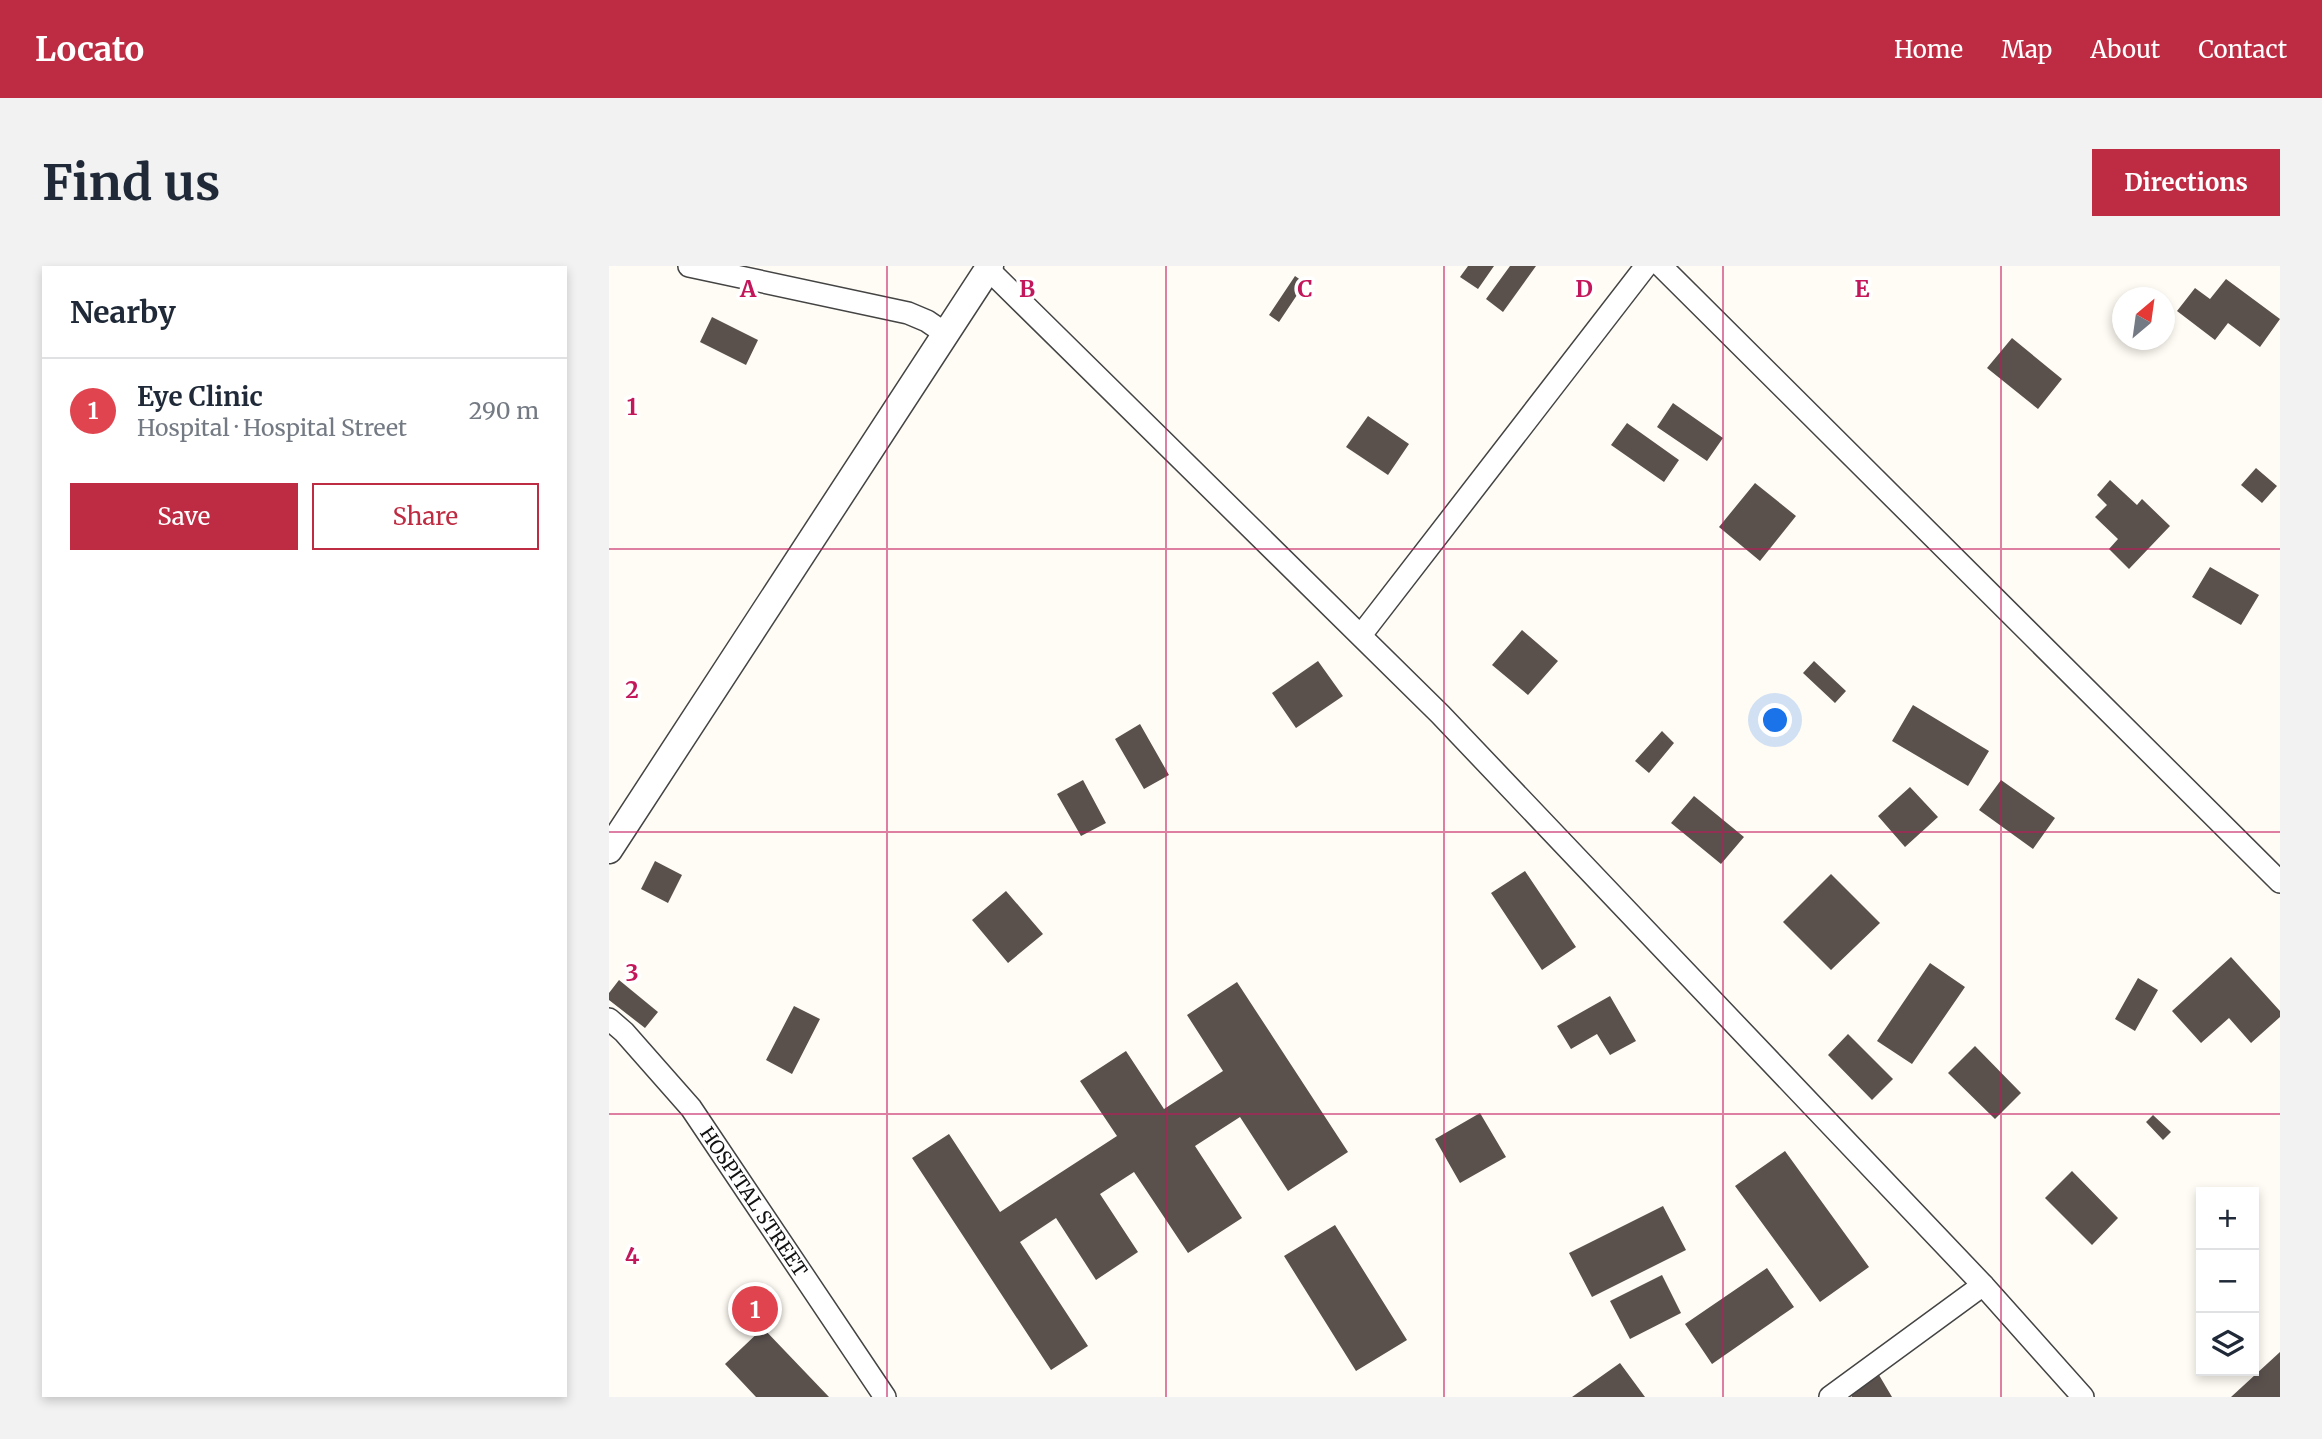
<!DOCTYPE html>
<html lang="en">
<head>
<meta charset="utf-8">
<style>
  :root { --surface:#fff; --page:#f2f2f3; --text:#1f2937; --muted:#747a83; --line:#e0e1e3; --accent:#be2c43 }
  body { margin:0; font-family:Merriweather,serif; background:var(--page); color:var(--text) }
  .controls { position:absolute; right:21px; bottom:21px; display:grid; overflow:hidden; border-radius:0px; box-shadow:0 4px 10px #0003 }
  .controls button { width:63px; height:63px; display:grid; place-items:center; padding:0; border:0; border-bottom:2px solid var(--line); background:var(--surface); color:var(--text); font:35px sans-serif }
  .compass { position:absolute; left:1503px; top:21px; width:63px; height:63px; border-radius:50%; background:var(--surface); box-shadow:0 4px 10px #0003; rotate:29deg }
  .you { position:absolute; left:1167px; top:455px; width:24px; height:24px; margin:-18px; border:5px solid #fff; border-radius:50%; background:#1a73e8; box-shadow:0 0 0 10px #1a73e833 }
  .badge { display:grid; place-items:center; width:46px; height:46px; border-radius:50%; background:var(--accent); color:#fff; font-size:23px; font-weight:700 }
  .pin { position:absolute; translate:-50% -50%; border:4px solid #fff; box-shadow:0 2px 7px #0006 }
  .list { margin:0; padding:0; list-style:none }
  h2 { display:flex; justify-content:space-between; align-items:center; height:91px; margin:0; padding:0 28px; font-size:30px }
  h2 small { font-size:23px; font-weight:400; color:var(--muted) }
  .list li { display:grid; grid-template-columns:46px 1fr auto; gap:21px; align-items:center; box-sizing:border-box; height:105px; padding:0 28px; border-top:2px solid var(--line) }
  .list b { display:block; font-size:26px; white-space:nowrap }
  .list p { margin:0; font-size:23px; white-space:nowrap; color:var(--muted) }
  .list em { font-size:23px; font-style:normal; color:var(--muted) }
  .actions { display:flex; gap:14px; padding:21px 28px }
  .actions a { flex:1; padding:16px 0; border:2px solid var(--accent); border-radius:0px; text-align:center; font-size:24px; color:var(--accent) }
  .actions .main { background:var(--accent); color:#fff }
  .icon { flex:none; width:38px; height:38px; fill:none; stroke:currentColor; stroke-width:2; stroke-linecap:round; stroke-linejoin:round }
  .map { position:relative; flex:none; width:1671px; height:1131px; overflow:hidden; border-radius:0px }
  header { display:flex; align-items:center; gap:42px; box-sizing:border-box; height:98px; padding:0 35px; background:var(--accent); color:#fff }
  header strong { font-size:33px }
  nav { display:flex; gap:38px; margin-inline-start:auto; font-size:24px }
  .intro { display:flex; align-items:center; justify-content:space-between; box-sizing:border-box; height:168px; padding:0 42px }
  h1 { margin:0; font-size:49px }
  .button { padding:18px 32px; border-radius:0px; background:var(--accent); color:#fff; font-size:24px; font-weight:700 }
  main { display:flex; gap:42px; padding:0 42px }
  aside { flex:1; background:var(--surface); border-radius:0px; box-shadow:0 4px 10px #0003 }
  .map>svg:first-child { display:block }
  .building { fill:#5a514d }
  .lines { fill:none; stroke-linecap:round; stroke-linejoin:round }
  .minor-casing { stroke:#444; stroke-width:24 }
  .tertiary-casing { stroke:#444; stroke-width:29 }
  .minor { stroke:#fff; stroke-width:21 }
  .tertiary { stroke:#fff; stroke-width:26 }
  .grid { fill:none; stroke:#c2185b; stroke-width:2; stroke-opacity:0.55 }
  .labels { text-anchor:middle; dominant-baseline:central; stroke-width:7; stroke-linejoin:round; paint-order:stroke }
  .street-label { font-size:19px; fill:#111; stroke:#fff }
  .grid-label { font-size:23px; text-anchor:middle; font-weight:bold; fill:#c2185b; stroke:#fff; stroke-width:7; stroke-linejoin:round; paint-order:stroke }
</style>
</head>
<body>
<header>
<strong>Locato</strong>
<nav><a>Home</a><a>Map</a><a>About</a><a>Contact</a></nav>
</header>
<div class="intro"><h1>Find us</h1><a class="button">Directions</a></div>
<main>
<aside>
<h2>Nearby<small></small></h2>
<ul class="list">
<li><span class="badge" style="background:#e0444e">1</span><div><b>Eye Clinic</b><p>Hospital · Hospital Street</p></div><em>290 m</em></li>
</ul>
<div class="actions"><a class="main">Save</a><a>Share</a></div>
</aside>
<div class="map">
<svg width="1671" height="1131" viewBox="0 0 1671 1131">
  <rect width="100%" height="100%" fill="#fffcf5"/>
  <!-- building -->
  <path class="building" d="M859 0H885L869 23 851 11Z
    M901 0H927L894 46 877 33Z
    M686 10 696 17 670 56 660 49Z
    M1617 13 1671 53 1651 81 1619 57 1606 74 1568 45 1586 22 1601 33Z
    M103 51 149 74 137 99 91 76Z
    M1403 72 1453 113 1429 143 1378 102Z
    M1064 137 1114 172 1098 195 1048 161Z
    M759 150 800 178 779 209 737 181Z
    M1018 157 1070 194 1055 216 1002 179Z
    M1647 202 1668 220 1653 237 1632 219Z
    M1501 214 1528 239 1533 233 1561 260 1520 303 1500 283 1509 273 1486 251 1498 239 1488 229Z
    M1146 217 1187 250 1151 295 1110 261Z
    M1601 301 1650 329 1632 359 1583 331Z
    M913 364 949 395 919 429 883 399Z
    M709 395 734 430 687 462 663 427Z
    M1205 395 1237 425 1226 437 1194 407Z
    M1304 439 1380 485 1359 520 1283 475Z
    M531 458 560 509 535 523 506 473Z
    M1053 465 1065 477 1040 507 1026 495Z
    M474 514 497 557 472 570 448 528Z
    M1392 514 1446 552 1424 583 1370 544Z
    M1301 521 1329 551 1296 581 1269 550Z
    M1085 530 1135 571 1112 598 1062 557Z
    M46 595 73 609 59 637 32 623Z
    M916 605 967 681 933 704 882 627Z
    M1222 608 1271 657 1222 704 1174 656Z
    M397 625 434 668 399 697 363 654Z
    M1622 691 1671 745V751L1642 777 1620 752 1592 777 1563 745Z
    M1321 697 1356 721 1303 798 1268 775Z
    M1529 712 1549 724 1526 765 1506 753Z
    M10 714 49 746 36 762 0 734V727Z
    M628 716 739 886 679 925 631 851 586 880 633 952 579 987 525 906 491 928 529 986 487 1014 447 952 411 976 479 1080 442 1104 303 892 340 868 391 946 508 870 471 815 517 785 555 843 614 805 578 749Z
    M1001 730 1027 775 1001 789 988 768 962 783 948 760Z
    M185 740 211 753 183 808 157 794Z
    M1239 768 1284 813 1263 834 1219 789Z
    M1366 780 1412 827 1386 853 1339 807Z
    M871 847 897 891 851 917 826 873Z
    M1544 849 1562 866 1554 874 1537 856Z
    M1176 885 1260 1001 1211 1036 1126 920Z
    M1463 905 1509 952 1483 979 1436 932Z
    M1054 940 1077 984 983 1031 960 987Z
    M726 959 798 1074 747 1105 675 990Z
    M1158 1002 1185 1041 1103 1098 1076 1058Z
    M1053 1009 1072 1047 1021 1073 1001 1035Z
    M154 1062 220 1131H147L116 1098Z
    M1671 1086V1131H1622Z
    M1011 1097 1036 1131H963Z
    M1270 1109 1283 1131H1243L1241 1127Z"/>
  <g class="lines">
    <defs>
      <g id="minor">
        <path d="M80 0 299 47 318 55 337 68"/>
        <path d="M1052 0 1671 616"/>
        <path d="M379 3 831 448 1374 1019 1474 1131"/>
        <path d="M752 369 1037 0"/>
        <path id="s1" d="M0 753 15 766 82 842 276 1131"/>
        <path d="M1221 1131 1374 1019"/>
      </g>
      <path id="tertiary" d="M0 584 381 0"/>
    </defs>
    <!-- minor casing -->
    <use href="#minor" class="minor-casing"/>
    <!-- tertiary casing -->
    <use href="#tertiary" class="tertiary-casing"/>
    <!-- minor -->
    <use href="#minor" class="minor"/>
    <!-- tertiary -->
    <use href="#tertiary" class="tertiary"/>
  </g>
  <!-- grid -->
  <path class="grid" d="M278 0V1131M557 0V1131M835 0V1131M1114 0V1131M1392 0V1131M0 283H1671M0 566H1671M0 848H1671"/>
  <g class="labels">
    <!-- street labels -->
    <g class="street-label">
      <text stroke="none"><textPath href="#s1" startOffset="234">HOSPITAL STREET</textPath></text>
    </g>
  </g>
  <g class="grid-label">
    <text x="139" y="31">A</text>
    <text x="418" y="31">B</text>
    <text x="696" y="31">C</text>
    <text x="975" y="31">D</text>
    <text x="1253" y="31">E</text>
    <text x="23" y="149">1</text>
    <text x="23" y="432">2</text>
    <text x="23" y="715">3</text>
    <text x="23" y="998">4</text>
  </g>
</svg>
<div class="controls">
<button>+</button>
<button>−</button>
<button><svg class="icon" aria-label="layers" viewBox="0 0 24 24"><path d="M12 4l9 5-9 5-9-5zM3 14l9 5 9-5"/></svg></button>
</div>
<svg class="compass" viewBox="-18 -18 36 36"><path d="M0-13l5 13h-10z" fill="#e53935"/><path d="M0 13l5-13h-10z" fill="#747a83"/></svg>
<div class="you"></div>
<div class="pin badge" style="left:146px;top:1043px;background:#e0444e">1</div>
</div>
</main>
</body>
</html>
